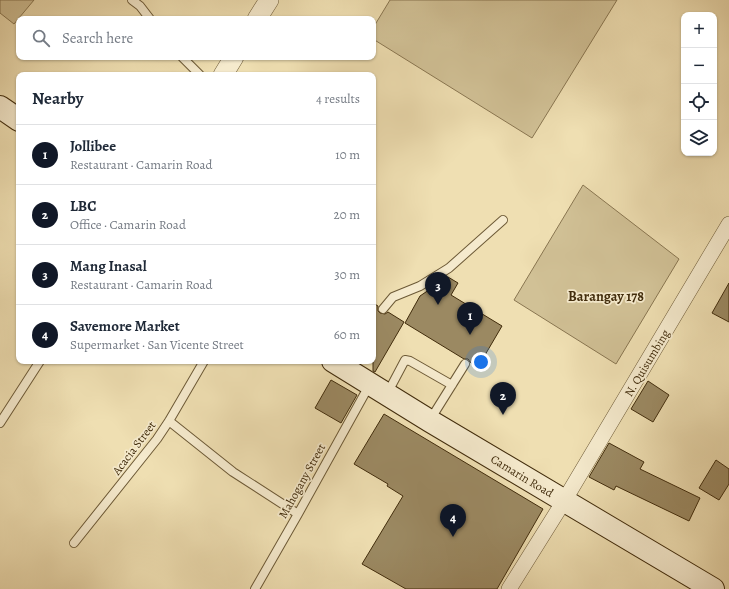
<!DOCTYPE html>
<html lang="en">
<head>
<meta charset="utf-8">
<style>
  :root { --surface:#fff; --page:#f2f2f3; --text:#1f2937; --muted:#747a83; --line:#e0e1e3; --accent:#111827 }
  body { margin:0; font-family:Alegreya,serif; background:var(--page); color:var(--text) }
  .controls { position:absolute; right:12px; top:12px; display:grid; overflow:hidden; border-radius:8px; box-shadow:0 1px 3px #0004 }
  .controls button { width:36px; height:36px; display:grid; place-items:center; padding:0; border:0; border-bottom:1px solid var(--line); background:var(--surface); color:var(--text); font:20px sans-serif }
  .you { position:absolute; left:481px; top:362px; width:14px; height:14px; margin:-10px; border:3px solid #fff; border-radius:50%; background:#1a73e8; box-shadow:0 0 0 6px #1a73e833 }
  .badge { display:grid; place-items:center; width:26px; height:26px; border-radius:50%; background:var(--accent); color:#fff; font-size:13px; font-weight:700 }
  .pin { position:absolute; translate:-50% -33px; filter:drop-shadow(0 1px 2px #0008) }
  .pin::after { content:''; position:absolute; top:21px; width:14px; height:12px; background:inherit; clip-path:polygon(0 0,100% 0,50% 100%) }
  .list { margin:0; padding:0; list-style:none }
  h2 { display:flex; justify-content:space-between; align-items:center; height:52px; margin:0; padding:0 16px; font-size:17px }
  h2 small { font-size:13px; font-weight:400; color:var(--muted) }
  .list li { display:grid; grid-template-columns:26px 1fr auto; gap:12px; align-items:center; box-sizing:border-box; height:60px; padding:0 16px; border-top:1px solid var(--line) }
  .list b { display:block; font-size:15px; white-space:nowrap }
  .list p { margin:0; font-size:13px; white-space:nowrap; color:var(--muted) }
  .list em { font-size:13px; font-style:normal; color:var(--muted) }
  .icon { flex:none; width:22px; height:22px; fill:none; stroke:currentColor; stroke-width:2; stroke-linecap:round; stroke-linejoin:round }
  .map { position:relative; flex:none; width:729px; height:589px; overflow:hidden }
  .search { position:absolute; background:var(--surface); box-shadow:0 1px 3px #0004; left:16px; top:16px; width:360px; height:44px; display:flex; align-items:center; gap:10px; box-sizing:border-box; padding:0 14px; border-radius:8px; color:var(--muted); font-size:15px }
  .panel { position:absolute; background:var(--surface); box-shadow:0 1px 3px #0004; left:16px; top:72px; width:360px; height:292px; border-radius:8px }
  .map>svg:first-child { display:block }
  .green { fill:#d1c196; stroke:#897651 }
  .building { fill:#9b8962; stroke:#412c0c }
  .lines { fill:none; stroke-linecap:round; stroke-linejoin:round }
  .service-casing { stroke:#6c5936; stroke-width:10 }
  .minor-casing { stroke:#6c5936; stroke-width:16 }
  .tertiary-casing { stroke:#6c5936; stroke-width:20 }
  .secondary-casing { stroke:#412c0c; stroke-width:24 }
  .service { stroke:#f5eacd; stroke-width:8 }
  .minor { stroke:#f5eacd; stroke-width:15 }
  .tertiary { stroke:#f5eacd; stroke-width:19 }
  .secondary { stroke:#f5eacd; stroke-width:22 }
  .labels { text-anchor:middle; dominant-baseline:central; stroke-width:3.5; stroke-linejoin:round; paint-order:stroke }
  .street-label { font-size:12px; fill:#412c0c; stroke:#f5eacd }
  .quarter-label { font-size:14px; font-weight:bold; fill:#412c0c; stroke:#f5eacd }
</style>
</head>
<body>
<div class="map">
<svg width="729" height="589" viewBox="0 0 729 589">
  <rect width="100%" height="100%" fill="#efdfb2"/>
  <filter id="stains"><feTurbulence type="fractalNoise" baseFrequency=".005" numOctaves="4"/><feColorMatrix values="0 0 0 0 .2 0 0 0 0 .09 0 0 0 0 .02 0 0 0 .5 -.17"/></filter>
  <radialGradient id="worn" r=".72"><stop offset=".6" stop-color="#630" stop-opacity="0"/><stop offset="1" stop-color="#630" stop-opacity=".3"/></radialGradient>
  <!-- green -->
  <path class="green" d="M0 0H34L14 24 0 13Z
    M390 0H617L532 138 373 39V28Z
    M583 185 679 259 616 364 514 300Z"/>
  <!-- building -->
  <path class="building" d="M448 277 458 283 451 295 502 326 478 367 470 362 468 359H464L405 323 420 296Z
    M729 283V322L712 313Z
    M373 303 378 306V311L380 313 385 314 388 312 404 322 375 372 373 371Z
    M331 380 357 395 341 423 315 408Z
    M648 381 669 395 653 422 631 409Z
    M384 414 543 509 497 589H406L362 564 403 496 387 486 388 484 354 464Z
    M609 443 644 462 640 469 700 498 689 521 616 486 614 490 589 477Z
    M716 460 729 469V484L719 500 699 488Z"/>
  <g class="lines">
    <defs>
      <path id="service" d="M132 0 140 6 150 19
        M182 57 200 75
        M383 309 393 297 420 286 449 268 503 220
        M387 394 405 360 410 361 452 385
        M430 420 465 364
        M169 421 233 472 298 514
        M0 423 40 361
        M74 543 157 439 169 421 204 361
        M255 589 298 514 370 384"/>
      <path id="minor" d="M509 589 564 501 729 224"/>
      <path id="tertiary" d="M257 19 269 0
        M223 75 234 57"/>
      <path id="secondary" d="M0 107 19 120
        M333 361 430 421 713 589"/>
    </defs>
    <!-- service casing -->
    <use href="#service" class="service-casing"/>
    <!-- minor casing -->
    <use href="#minor" class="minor-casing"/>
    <!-- tertiary casing -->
    <use href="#tertiary" class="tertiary-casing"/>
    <!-- secondary casing -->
    <use href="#secondary" class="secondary-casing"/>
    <!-- service -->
    <use href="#service" class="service"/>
    <!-- minor -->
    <use href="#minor" class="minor"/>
    <!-- tertiary -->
    <use href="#tertiary" class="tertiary"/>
    <!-- secondary -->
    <use href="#secondary" class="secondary"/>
  </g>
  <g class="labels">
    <!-- street labels -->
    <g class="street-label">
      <text transform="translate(647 363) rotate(-59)">N. Quisumbing</text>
      <text transform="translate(134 448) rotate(-53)">Acacia Street</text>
      <text transform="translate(522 476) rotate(31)">Camarin Road</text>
      <text transform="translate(302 481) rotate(-61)">Mahogany Street</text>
    </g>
    <!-- quarter labels -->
    <g class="quarter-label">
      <text x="606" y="296">Barangay 178</text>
    </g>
  </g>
  <rect width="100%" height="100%" filter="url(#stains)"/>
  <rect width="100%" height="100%" fill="url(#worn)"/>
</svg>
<div class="controls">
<button>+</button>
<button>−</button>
<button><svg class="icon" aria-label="locate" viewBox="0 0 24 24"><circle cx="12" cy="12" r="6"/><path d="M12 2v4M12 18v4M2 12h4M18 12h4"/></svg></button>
<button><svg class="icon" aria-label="layers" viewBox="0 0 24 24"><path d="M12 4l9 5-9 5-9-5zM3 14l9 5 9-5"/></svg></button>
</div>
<div class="you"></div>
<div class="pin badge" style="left:470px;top:335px">1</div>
<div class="pin badge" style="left:503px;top:415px">2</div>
<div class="pin badge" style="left:438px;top:305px">3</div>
<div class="pin badge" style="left:453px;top:537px">4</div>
<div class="search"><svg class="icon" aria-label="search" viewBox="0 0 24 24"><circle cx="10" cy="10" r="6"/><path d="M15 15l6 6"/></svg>Search here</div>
<section class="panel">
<h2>Nearby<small>4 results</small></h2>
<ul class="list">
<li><span class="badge">1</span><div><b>Jollibee</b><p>Restaurant · Camarin Road</p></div><em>10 m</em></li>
<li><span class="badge">2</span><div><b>LBC</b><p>Office · Camarin Road</p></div><em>20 m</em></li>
<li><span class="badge">3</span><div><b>Mang Inasal</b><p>Restaurant · Camarin Road</p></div><em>30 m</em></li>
<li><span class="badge">4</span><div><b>Savemore Market</b><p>Supermarket · San Vicente Street</p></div><em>60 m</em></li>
</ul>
</section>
</div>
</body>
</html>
